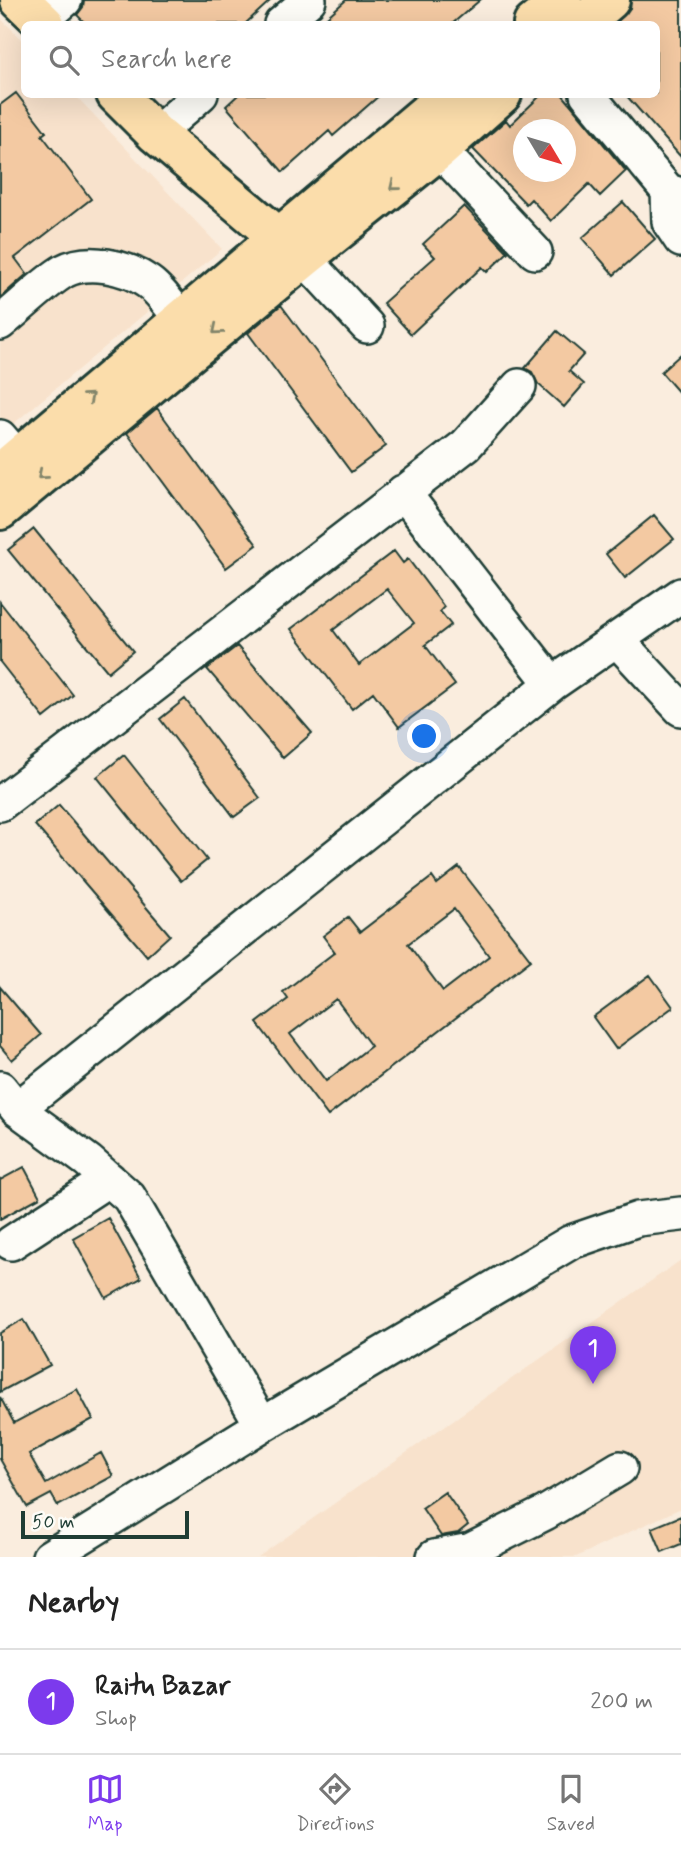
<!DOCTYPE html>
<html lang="en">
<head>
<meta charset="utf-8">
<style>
  :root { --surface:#fff; --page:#f6f6f6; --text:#222; --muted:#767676; --line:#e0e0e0; --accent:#7c3aed }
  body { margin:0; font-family:Mynerve,sans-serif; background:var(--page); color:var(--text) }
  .compass { position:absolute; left:513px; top:119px; width:63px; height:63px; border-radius:50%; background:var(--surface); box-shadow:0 7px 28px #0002; rotate:128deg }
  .scale { position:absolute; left:21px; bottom:18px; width:168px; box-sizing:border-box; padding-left:7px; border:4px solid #1f3d34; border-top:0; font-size:19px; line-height:24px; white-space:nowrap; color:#1f3d34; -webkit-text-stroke:5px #fdfcf7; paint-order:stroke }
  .you { position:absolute; left:425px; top:737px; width:24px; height:24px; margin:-18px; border:5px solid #fff; border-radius:50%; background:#1a73e8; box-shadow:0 0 0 10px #1a73e833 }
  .badge { display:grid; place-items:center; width:46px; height:46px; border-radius:50%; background:var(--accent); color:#fff; font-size:23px; font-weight:700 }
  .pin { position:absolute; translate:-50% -58px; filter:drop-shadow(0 2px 4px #0008) }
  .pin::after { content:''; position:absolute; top:37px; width:24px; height:21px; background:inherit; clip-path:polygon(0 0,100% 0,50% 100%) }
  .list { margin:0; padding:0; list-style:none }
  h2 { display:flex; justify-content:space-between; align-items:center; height:91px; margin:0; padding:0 28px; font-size:30px }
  h2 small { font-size:23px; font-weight:400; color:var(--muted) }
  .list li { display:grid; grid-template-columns:46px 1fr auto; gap:21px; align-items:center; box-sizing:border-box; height:105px; padding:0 28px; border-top:2px solid var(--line) }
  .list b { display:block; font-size:26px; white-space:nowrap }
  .list p { margin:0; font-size:23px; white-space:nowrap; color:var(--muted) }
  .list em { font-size:23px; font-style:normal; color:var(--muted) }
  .icon { flex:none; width:38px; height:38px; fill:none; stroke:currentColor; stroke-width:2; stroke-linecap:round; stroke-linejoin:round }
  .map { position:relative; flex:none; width:681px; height:1557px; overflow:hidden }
  .search { position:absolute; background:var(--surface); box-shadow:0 7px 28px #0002; left:21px; right:21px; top:21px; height:77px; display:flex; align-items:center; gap:18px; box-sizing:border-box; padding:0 24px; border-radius:10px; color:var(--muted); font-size:26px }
  .sheet { height:196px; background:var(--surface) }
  nav { display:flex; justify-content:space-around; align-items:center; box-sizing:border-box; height:98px; border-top:2px solid var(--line); background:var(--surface); font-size:19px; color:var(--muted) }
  nav a { display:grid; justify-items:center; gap:4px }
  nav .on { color:var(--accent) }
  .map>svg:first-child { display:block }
  .built { fill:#f8e2cc }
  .building { fill:#f3c9a2; stroke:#1f3d34; stroke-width:2; fill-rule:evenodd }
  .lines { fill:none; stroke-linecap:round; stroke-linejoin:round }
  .minor-casing { stroke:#1f3d34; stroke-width:38 }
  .major-casing { stroke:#1f3d34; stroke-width:44 }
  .minor { stroke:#fdfcf7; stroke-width:33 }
  .major { stroke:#fbddab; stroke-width:38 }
  .oneway { stroke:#82856a }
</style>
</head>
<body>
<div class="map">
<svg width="681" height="1557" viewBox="0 0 681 1557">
  <rect width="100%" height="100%" fill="#faedde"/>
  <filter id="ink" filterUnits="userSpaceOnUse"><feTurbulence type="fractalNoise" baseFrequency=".0143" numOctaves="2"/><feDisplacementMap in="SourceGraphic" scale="14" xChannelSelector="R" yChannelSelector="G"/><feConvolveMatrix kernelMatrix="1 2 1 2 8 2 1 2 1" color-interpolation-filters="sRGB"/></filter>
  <g filter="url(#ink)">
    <!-- built -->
    <path class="built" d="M0 18 24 41V94L75 95 222 249 0 435Z
      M681 1260V1508L576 1557H258Z"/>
    <!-- building -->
    <path class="building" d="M84 0H271L245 24H86L77 15 83 7Z
      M346 0H480L452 24H319Z
      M631 0H681V157L625 94H656V24H615L630 8Z
      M16 93 46 132 42 135 91 199 15 258 27 274 0 298V105Z
      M239 94H381L333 136 329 131 283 172 226 106Z
      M542 94H562L626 171 600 196 589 184 551 221 531 199 526 204 473 149 506 120 510 125ZM523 130H565V172H523Z
      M623 202 655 239 614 275 582 238Z
      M464 206 508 252 487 272 482 267 411 334 383 303 435 257 423 244Z
      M281 305 386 446 351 472 248 333Z
      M557 331 584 354 569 371 584 384 564 407 538 384 532 372 525 368Z
      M681 354V395L661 372Z
      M157 408 257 545 226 568 127 433Z
      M654 515 674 539 625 578 606 554Z
      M34 529 133 651 108 672 8 550Z
      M394 551 403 563 408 559 444 607 440 611 451 625 425 645 455 685 399 727 373 692 352 709 291 629ZM387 589 414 623 359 665 333 630Z
      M0 602 73 695 44 718 0 662Z
      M237 646 312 733 283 758 207 669Z
      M185 699 260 798 234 817 160 719Z
      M124 755 207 860 181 881 97 777Z
      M59 805 170 935 147 956 35 825Z
      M459 867 531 960 328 1116 257 1023 288 999 283 992 335 952 323 936 348 917 360 932 432 877 437 884ZM454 909 489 956 443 991 408 944ZM336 999 371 1046 326 1081 290 1034Z
      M650 975 673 1007 616 1049 593 1017Z
      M0 987 41 1035 12 1060 0 1046Z
      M24 1167 40 1197 0 1219V1180Z
      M108 1218 141 1278 106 1298 73 1238Z
      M24 1319 50 1365 0 1392V1333Z
      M77 1389 93 1419 29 1454 46 1484 101 1453 113 1476 58 1506 51 1494 27 1507 0 1459V1397L14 1423Z
      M445 1492 468 1525 458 1533 441 1536 422 1508Z
      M681 1516V1544L662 1552 652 1528Z"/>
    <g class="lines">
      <defs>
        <path id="minor" d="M41 21 65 0
          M281 24 309 0
          M587 94 668 191 681 195
          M422 131 535 252
          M156 134 201 94
          M668 191 669 222 681 240
          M304 258 367 326
          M0 323C19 308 44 283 64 271 88 258 127 267 148 282 161 291 171 307 181 319
          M0 437 18 458
          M403 492 552 684
          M617 640 681 709
          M0 804 466 445 519 386
          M0 1088 17 1109 88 1161 129 1197 262 1425
          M17 1109 552 684 681 595
          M11 1243 109 1179
          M49 1557 262 1425 571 1242 638 1219 681 1214
          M434 1557 471 1550 545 1513 620 1468"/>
        <path id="major" d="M20 0 45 24
          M533 24 562 0
          M582 24 610 0
          M116 94 156 134 296 252
          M0 473 449 94
          M0 510 304 258 439 150 502 94"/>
      </defs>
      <!-- minor casing -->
      <use href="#minor" class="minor-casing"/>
      <!-- major casing -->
      <use href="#major" class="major-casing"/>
      <!-- minor -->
      <use href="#minor" class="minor"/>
      <!-- major -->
      <use href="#major" class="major"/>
    </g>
    <!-- one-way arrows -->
    <defs><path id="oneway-chevron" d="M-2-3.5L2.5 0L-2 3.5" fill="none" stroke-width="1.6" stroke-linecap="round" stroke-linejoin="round" transform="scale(1.75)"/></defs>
    <g class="oneway">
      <use href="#oneway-chevron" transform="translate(394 186) rotate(141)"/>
      <use href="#oneway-chevron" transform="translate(217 330) rotate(140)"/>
      <use href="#oneway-chevron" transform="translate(89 397) rotate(-40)"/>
      <use href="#oneway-chevron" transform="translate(42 475) rotate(140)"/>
    </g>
  </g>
</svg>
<svg class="compass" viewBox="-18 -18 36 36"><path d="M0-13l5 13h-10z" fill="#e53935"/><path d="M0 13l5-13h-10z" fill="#767676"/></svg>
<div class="scale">50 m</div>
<div class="you"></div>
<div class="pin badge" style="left:593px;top:1384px">1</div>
<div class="search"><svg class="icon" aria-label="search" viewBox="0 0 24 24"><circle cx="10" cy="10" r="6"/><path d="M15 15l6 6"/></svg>Search here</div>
</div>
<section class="sheet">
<h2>Nearby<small></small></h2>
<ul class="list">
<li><span class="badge">1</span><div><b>Raitu Bazar</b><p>Shop</p></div><em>200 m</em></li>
</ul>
</section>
<nav>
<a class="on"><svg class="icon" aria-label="map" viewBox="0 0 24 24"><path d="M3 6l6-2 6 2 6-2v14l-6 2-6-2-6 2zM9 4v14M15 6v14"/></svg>Map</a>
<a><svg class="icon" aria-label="directions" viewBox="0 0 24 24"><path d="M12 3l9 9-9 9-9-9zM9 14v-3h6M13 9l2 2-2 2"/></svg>Directions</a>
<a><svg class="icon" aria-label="saved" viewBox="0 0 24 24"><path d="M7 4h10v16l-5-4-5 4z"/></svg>Saved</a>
</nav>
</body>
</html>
